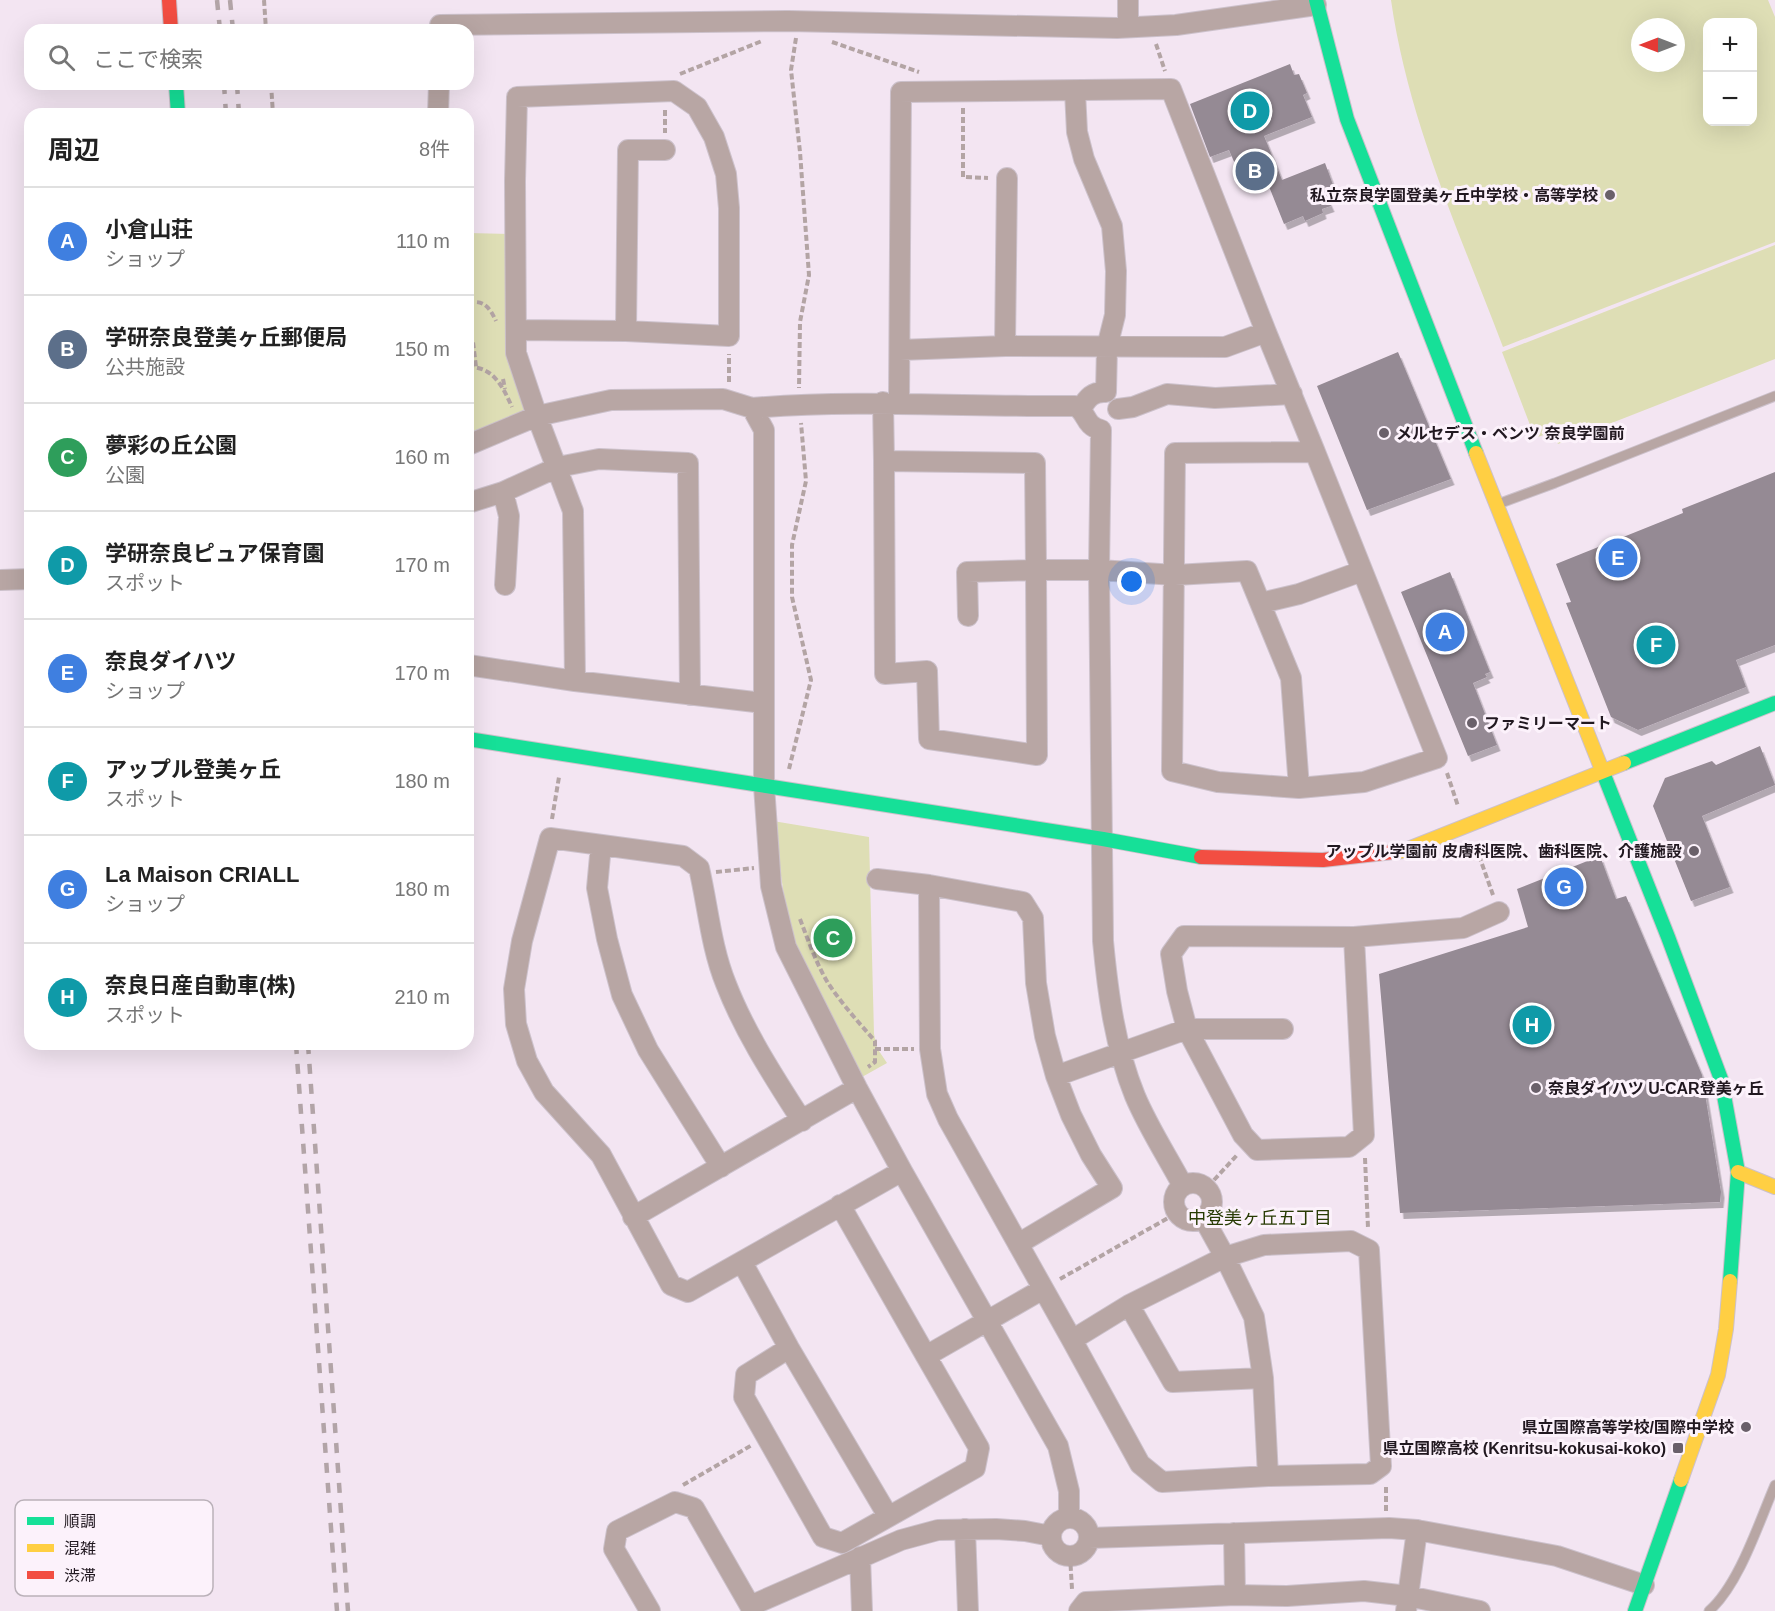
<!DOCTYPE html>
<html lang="ja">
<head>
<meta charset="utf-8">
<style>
  :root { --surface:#fff; --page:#f2f2f2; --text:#222; --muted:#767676; --line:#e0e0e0; --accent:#0f766e }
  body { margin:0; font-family:Helvetica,"Noto Sans JP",sans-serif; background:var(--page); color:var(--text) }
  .controls { position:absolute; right:18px; top:18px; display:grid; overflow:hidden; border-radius:12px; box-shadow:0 6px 24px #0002 }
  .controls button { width:54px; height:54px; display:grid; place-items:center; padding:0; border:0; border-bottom:2px solid var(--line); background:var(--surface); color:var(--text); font:30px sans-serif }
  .compass { position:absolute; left:1631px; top:18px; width:54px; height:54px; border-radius:50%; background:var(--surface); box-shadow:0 6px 24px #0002; rotate:270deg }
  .you { position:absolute; left:1132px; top:582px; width:21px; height:21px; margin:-15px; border:4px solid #fff; border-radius:50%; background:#1a73e8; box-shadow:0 0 0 9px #1a73e833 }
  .badge { display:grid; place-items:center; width:39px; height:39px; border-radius:50%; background:var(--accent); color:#fff; font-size:20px; font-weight:700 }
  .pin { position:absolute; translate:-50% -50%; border:3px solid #fff; box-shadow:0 2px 6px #0006 }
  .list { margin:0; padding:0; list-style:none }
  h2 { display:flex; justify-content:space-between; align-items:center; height:78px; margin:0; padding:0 24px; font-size:26px }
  h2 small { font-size:20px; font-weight:400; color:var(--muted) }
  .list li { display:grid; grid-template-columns:39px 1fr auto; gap:18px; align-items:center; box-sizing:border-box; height:108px; padding:0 24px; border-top:2px solid var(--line) }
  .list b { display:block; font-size:22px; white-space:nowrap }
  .list p { margin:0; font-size:20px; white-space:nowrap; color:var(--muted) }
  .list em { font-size:20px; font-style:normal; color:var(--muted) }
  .icon { flex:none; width:33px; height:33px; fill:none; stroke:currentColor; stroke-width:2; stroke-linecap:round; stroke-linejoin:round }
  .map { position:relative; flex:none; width:1775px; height:1611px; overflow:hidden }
  .search { position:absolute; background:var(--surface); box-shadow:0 6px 24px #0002; left:24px; top:24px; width:450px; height:66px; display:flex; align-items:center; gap:15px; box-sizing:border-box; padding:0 21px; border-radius:18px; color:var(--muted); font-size:22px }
  .panel { position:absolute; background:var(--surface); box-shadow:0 6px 24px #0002; left:24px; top:108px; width:450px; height:942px; border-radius:18px }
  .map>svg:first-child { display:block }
  .green { fill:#dedeb5; fill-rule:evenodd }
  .building { fill:#958a94; filter:url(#shadow) }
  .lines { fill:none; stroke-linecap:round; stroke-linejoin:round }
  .lane-casing { stroke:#ccc1cb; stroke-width:11 }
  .street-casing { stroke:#ccc1cb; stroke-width:22 }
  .fast-casing { stroke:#ccc1cb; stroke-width:16 }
  .slow-casing { stroke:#ccc1cb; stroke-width:16 }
  .jam-casing { stroke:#ccc1cb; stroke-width:16 }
  .path { stroke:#b3a4a4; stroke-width:4; stroke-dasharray:6 3; stroke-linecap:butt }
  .lane { stroke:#b8a6a4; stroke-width:9 }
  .street { stroke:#b8a6a4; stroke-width:20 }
  .fast { stroke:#16e098; stroke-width:14 }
  .slow { stroke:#ffcf43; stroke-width:14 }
  .jam { stroke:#f24e42; stroke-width:14 }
  .rail { stroke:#b2a4a7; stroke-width:4.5; stroke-dasharray:10 10; stroke-linecap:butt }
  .poi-dot { fill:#6a606a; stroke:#fcf2fb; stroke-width:2 }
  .labels { text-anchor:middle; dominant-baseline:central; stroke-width:6; stroke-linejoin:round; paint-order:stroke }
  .poi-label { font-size:16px; font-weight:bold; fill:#211820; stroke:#fcf2fb; text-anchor:end }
  .neighbourhood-label { font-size:18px; fill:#283b04; stroke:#fcf2fb }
  .key { fill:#fcf2fb; stroke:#bab1b9; stroke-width:1.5 }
  .key-label { font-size:16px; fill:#211820 }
</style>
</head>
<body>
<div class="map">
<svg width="1775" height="1611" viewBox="0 0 1775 1611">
  <defs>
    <filter id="shadow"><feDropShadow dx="3.5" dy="6" stdDeviation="0" flood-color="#0004"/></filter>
  </defs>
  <rect width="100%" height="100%" fill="#f3e5f2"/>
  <!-- green -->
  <path class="green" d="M1391 0H1768L1775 17V242L1503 347C1460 234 1408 120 1391 0ZM1708 22H1752V122H1708ZM1640 27H1676V63H1640Z
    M468 233 516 234 517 330 537 416 468 445Z
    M1775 245V359L1558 444 1552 432 1535 438 1502 352Z
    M773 821 869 837 874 1034 877 1048 887 1063 862 1077 803 968 786 909Z"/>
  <!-- building -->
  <path class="building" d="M1290 64 1294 75 1299 74 1307 93 1303 95 1312 117 1264 136 1282 180 1325 163 1336 193 1327 197 1331 206 1322 209 1323 213 1305 221 1303 216 1284 224 1266 179 1245 187 1229 150 1210 157 1190 104Z
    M1398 352 1451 479 1367 510 1317 386Z
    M1775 472V645L1736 660 1746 687 1638 730 1611 717 1566 603 1571 602 1556 564 1683 513 1682 509Z
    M1450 572 1490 672 1485 674 1487 677 1473 683 1497 745 1468 756 1401 592Z
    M1760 746 1775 785 1702 816 1730 887 1691 901 1653 806 1665 778 1712 761 1716 765Z
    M1600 856 1616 899 1626 896 1702 1075 1721 1192 1720 1202 1400 1213 1379 974 1528 927 1517 889Z"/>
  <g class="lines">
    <defs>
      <path id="lane" d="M1498 504 1555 483 1775 396
        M1709 1611C1739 1585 1759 1522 1775 1485"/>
      <path id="street" d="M1128 27V0
        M440 30V25L788 21 1117 28 1176 25 1316 5
        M1075 91 1077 132 1084 159 1112 226 1116 271 1115 315 1107 347 1106 392C1093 391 1087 398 1081 409
        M438 114 439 84
        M517 330 626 331 729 336V208L726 174 714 137 697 107 674 91 517 97 515 181 516 353 537 416 573 511 575 681
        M626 331 628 150H665
        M1266 332 1315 452
        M1005 346 1007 178
        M883 402 884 461 1035 463 1036 570H1099L1175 575 1247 571 1291 678 1299 788
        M899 403 901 92 1171 89 1266 332 1225 347 1005 346 900 350
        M752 408C859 399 967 407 1075 406 1088 412 1083 425 1101 430L1099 570 1103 941C1108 994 1115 1047 1135 1096 1148 1127 1167 1156 1183 1186
        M1118 409 1133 407 1167 394 1215 398 1292 394
        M468 445 537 416 611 400 723 399 752 408 764 430V786L771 886 786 947 857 1088 902 1171 1058 1446 1069 1491V1518
        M1315 452 1437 758 1364 782 1299 788 1218 782 1172 771 1175 453Z
        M884 461 885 674 927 671 929 739 1037 755 1036 570 967 572 968 616
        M503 492 509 516 505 585
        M468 503 503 492 558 467 599 459 688 463 690 695
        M0 580 30 579
        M1261 603 1299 594 1362 571
        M468 665 575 681 764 703
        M601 845 597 888 607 939 622 995 648 1050 721 1167
        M877 879 929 885 930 1049 937 1094 948 1119 1072 1340 1140 1464 1162 1482 1268 1476 1370 1474 1381 1466 1369 1250 1351 1241 1264 1245 1225 1257 1129 1305 1072 1340
        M929 885 1023 902 1033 918 1036 983 1045 1036 1056 1076 1071 1115 1091 1155 1112 1188 1018 1244
        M1354 937 1364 1135 1349 1147 1257 1150 1243 1135 1187 1029 1177 991 1171 954 1184 936 1354 937 1463 928 1499 912
        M1056 1076 1187 1029H1283
        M802 1121C774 1077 745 1033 726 984 711 947 708 907 699 868L683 856 550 838 522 941 514 989 516 1024 527 1061 544 1092 601 1155 671 1285 688 1292 902 1171
        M1174 1202a19 19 0 1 1 38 0a19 19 0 1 1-38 0Z
        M840 1205 926 1356
        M633 1217 857 1088
        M1204 1219 1225 1257 1254 1317 1263 1378 1268 1476
        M742 1262 789 1348 888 1516
        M1129 1305 1173 1382 1263 1378
        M789 1348 746 1375 744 1397 823 1537 842 1543 975 1468 979 1448 926 1356 1043 1289
        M1051 1537a19 19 0 1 1 38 0a19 19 0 1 1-38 0Z
        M965 1529 968 1611
        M1234 1533 1235 1595
        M1089 1538 1389 1528 1417 1530 1557 1556 1644 1585
        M860 1557 862 1611
        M750 1606 901 1540 938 1530 996 1529 1025 1531 1051 1536
        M650 1611 614 1549 617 1531 675 1502 694 1508 753 1611
        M1079 1611 1086 1602 1235 1595 1287 1596 1364 1591 1408 1596 1480 1611
        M1406 1611 1417 1530"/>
      <path id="fast" d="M1316 0 1347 119 1476 453
        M176 84 178 114
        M468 739 1103 839 1201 857
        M1624 763 1775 703
        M1602 770 1668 937 1721 1079 1738 1172 1730 1281
        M1635 1611 1681 1480"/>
      <path id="slow" d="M1476 453 1602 770
        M1393 852 1403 851 1624 763
        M1738 1172 1775 1187
        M1681 1480 1718 1375 1726 1329 1730 1281"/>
      <path id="jam" d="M169 0 171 30
        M1201 857 1323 860 1393 852"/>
    </defs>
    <!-- lane casing -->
    <use href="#lane" class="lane-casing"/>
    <!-- street casing -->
    <use href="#street" class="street-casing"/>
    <!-- fast casing -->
    <use href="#fast" class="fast-casing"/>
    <!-- slow casing -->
    <use href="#slow" class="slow-casing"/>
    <!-- jam casing -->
    <use href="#jam" class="jam-casing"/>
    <!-- path -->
    <path class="path" d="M264 0 266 30
      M796 38 791 70 800 152 809 275 800 322 799 388
      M832 42 919 72
      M1156 44 1165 71
      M680 74 762 41
      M271 84 273 114
      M963 108V177L988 178
      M665 110V133
      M468 303C484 299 490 308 496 321
      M468 335 473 342 476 367
      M468 367C493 366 503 387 512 407
      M503 379 505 389
      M729 382V354
      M789 769 811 680 792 597V545L806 481 801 423
      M1447 773 1458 806
      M552 819 559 777
      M1476 847 1493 895
      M716 872 754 868
      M800 919C808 940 816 963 828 983 842 1004 859 1023 875 1041V1062L868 1067
      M875 1049H914
      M1365 1158 1368 1228
      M1214 1180 1238 1154
      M1060 1279 1177 1213
      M683 1485 752 1445
      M1386 1511V1485
      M1070 1556 1072 1589"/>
    <!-- lane -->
    <use href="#lane" class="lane"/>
    <!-- street -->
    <use href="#street" class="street"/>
    <!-- fast -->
    <use href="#fast" class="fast"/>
    <!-- slow -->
    <use href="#slow" class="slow"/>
    <!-- jam -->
    <use href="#jam" class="jam"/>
    <!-- rail -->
    <path class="rail" d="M217 0 220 30
      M230 0 233 30
      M224 84 226 114
      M237 84 239 114
      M296 1044 337 1611
      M308 1044 348 1611"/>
  </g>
  <!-- markers -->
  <g class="poi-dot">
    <circle cx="1610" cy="195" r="6"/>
    <circle cx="1384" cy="433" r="6"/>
    <circle cx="1472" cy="723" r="6"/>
    <circle cx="1694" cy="851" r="6"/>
    <circle cx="1536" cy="1088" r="6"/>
    <circle cx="1746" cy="1427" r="6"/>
    <rect x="1672" y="1442" width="12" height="12" rx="3"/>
  </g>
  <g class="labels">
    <!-- poi labels -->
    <g class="poi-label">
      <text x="1598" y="195">私立奈良学園登美ヶ丘中学校・高等学校</text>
      <text x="1396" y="433" text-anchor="start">メルセデス・ベンツ 奈良学園前</text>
      <text x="1484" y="723" text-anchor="start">ファミリーマート</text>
      <text x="1682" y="851">アップル学園前 皮膚科医院、歯科医院、介護施設</text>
      <text x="1548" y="1088" text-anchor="start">奈良ダイハツ U-CAR登美ヶ丘</text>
      <text x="1734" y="1427">県立国際高等学校/国際中学校</text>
      <text x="1666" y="1448">県立国際高校 (Kenritsu-kokusai-koko)</text>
    </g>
    <!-- neighbourhood labels -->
    <g class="neighbourhood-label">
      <text x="1260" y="1218">中登美ヶ丘五丁目</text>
    </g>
  </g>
  <!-- legend -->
  <rect x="15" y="1500" width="198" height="96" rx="9" class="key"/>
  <rect x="27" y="1517" width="27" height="8" fill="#16e098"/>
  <rect x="27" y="1544" width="27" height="8" fill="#ffcf43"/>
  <rect x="27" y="1571" width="27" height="8" fill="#f24e42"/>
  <g class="key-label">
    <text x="64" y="1527">順調</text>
    <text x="64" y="1554">混雑</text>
    <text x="64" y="1581">渋滞</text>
  </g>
</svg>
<div class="controls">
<button>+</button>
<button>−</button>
</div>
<svg class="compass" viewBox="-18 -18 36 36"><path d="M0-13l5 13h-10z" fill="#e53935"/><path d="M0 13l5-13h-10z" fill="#767676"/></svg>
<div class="you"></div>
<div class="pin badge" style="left:1445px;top:632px;background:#3f7fe0">A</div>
<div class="pin badge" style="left:1255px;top:171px;background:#5c6f8a">B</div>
<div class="pin badge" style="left:833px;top:938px;background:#2e9e5b">C</div>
<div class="pin badge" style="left:1250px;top:111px;background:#0f9aa8">D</div>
<div class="pin badge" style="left:1618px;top:558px;background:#3f7fe0">E</div>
<div class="pin badge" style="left:1656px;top:645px;background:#0f9aa8">F</div>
<div class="pin badge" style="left:1564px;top:887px;background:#3f7fe0">G</div>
<div class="pin badge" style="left:1532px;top:1025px;background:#0f9aa8">H</div>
<div class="search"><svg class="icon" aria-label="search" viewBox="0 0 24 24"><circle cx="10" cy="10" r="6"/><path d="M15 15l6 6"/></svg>ここで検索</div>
<section class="panel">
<h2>周辺<small>8件</small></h2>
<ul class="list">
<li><span class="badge" style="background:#3f7fe0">A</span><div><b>小倉山荘</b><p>ショップ</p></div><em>110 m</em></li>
<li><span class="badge" style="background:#5c6f8a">B</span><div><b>学研奈良登美ヶ丘郵便局</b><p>公共施設</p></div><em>150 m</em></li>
<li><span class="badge" style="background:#2e9e5b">C</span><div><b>夢彩の丘公園</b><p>公園</p></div><em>160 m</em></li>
<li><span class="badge" style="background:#0f9aa8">D</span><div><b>学研奈良ピュア保育園</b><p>スポット</p></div><em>170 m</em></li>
<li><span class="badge" style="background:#3f7fe0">E</span><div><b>奈良ダイハツ</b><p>ショップ</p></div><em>170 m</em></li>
<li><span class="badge" style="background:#0f9aa8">F</span><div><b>アップル登美ヶ丘</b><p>スポット</p></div><em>180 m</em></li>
<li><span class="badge" style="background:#3f7fe0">G</span><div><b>La Maison CRIALL</b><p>ショップ</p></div><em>180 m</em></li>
<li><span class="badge" style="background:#0f9aa8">H</span><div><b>奈良日産自動車(株)</b><p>スポット</p></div><em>210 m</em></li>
</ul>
</section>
</div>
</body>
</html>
